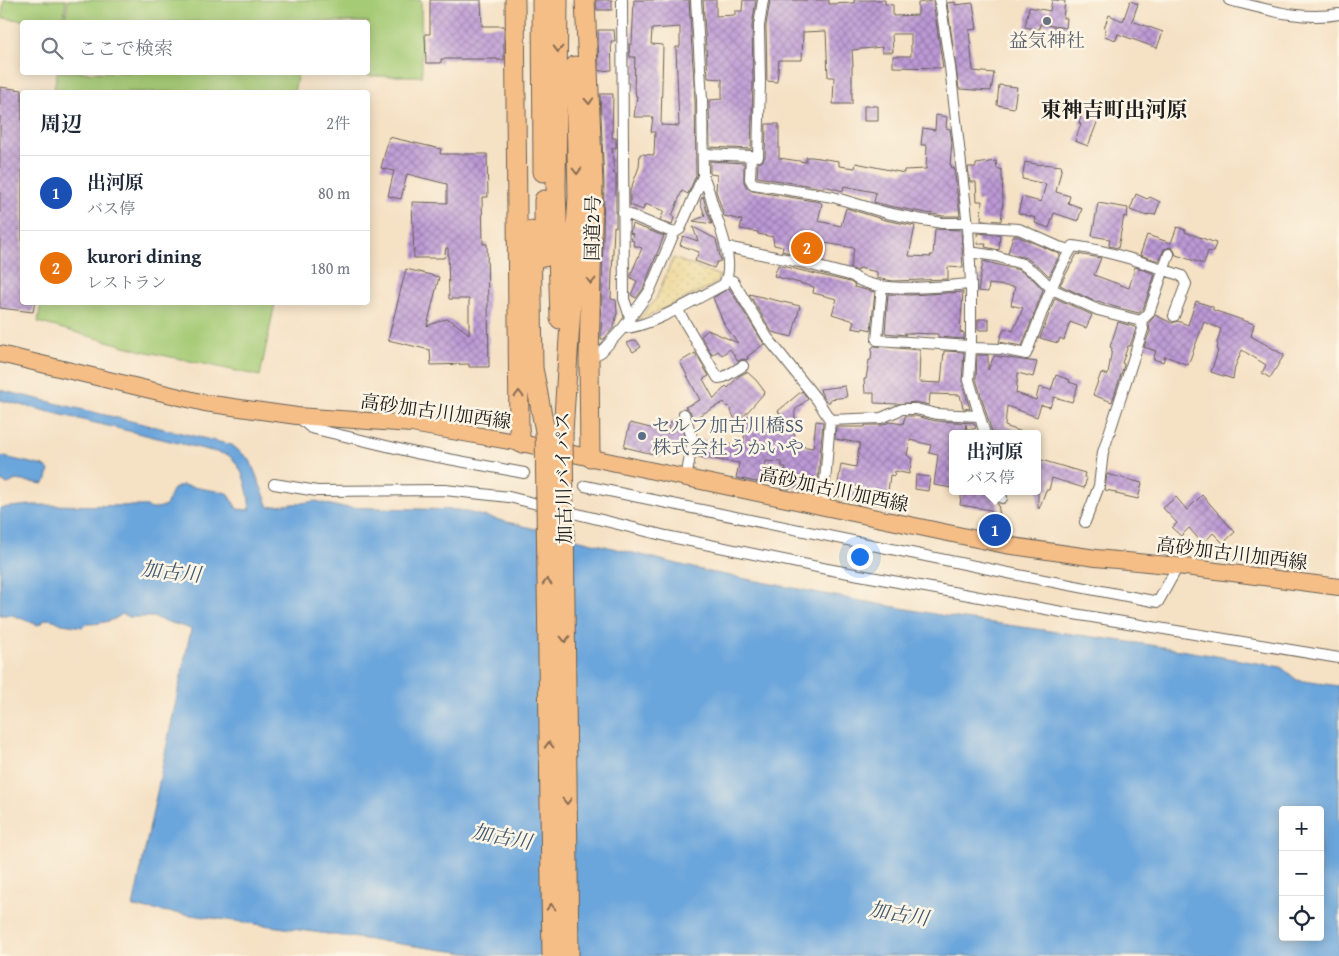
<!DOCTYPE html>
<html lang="ja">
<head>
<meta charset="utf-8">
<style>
  :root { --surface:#fff; --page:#f2f2f3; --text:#1f2937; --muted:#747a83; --line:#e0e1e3; --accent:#1a73e8 }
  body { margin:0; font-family:"Gentium Book Plus","Noto Serif JP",serif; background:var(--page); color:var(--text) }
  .controls { position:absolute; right:15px; bottom:15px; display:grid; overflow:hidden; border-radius:5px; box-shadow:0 2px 12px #0003 }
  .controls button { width:45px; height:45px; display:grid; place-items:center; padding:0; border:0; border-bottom:1px solid var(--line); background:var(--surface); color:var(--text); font:25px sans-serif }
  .you { position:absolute; left:859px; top:556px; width:18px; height:18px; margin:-12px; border:4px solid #fff; border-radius:50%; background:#1a73e8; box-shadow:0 0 0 8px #1a73e833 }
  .badge { display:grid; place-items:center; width:32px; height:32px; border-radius:50%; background:var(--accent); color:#fff; font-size:16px; font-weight:700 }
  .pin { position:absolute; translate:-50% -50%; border:2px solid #fff; box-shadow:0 1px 5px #0006 }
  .popup { position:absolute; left:949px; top:430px; width:92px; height:65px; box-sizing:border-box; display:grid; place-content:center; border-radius:5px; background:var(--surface); filter:drop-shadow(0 1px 4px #0005); font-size:16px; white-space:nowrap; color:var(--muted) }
  .popup b { font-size:19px; color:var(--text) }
  .popup::after { content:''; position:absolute; left:50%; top:100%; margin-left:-10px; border:10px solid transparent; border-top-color:var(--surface) }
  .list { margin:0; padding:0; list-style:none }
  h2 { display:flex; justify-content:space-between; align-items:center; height:65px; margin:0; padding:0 20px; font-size:21px }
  h2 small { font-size:16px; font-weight:400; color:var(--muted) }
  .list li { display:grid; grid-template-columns:32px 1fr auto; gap:15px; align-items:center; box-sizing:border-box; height:75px; padding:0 20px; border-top:1px solid var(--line) }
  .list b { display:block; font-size:19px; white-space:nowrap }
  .list p { margin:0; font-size:16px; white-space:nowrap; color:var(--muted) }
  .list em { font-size:16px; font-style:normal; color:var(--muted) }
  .icon { flex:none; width:28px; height:28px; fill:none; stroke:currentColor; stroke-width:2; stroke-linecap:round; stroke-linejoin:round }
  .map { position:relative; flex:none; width:1339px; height:956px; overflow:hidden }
  .search { position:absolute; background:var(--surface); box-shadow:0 2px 12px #0003; left:20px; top:20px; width:350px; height:55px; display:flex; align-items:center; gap:12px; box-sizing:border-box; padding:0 18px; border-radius:5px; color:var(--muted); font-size:19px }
  .panel { position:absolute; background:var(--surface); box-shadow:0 2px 12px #0003; left:20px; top:90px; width:350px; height:215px; border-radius:5px }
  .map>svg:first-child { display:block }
  .grass { fill:#a6cb76; stroke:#617449 }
  .sand { fill:url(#sand-dots); stroke:#857b5d }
  .water { fill:#6ba5db; stroke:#44607c; fill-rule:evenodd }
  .building { fill:url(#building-cross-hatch); fill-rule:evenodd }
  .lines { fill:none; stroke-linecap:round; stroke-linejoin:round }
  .street-casing { stroke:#686157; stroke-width:12 }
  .primary-casing { stroke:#686157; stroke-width:18 }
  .highway-casing { stroke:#686157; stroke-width:21 }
  .street { stroke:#fff; stroke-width:10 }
  .primary { stroke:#f6be87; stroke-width:16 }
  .highway { stroke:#f6be87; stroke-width:19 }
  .highway-bridge-casing { stroke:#686157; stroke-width:21; stroke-linecap:butt }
  .highway-bridge { stroke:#f6be87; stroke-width:19 }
  .oneway { stroke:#896d52 }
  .worship-dot { fill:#6b7280; stroke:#fcf5e5; stroke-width:2 }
  .service-dot { fill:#5c6f8a; stroke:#fcf5e5; stroke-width:2 }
  .labels { text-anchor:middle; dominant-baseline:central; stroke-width:5; stroke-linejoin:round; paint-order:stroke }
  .worship-label { font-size:19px; fill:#5b616d; stroke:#fcf5e5 }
  .street-label { font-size:19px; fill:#1c1c1c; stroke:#fcf5e5 }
  .service-label { font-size:19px; fill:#4e5e75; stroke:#fcf5e5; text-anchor:start }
  .water-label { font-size:20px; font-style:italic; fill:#405a72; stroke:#fcf5e5 }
  .quarter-label { font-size:21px; font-weight:bold; fill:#1c1c1c; stroke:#fcf5e5 }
</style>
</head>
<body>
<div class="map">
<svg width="1339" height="956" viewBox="0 0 1339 956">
  <defs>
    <pattern id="sand-dots" width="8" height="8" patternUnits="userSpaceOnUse" patternTransform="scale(1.25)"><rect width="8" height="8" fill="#eeda9e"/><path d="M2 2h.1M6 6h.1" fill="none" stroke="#ccba88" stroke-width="1.8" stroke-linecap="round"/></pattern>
    <pattern id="building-cross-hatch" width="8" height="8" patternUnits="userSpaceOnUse" patternTransform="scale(1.25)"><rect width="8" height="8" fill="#bc99d5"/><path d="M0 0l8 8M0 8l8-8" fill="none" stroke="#987cac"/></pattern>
  </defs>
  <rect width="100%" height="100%" fill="#fcf5e5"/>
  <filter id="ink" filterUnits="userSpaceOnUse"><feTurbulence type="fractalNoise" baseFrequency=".02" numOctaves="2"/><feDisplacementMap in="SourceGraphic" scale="10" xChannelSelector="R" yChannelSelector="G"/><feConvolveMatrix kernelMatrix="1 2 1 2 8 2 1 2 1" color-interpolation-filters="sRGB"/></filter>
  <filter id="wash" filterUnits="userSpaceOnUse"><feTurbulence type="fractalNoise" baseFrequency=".0096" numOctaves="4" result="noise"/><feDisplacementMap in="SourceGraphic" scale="20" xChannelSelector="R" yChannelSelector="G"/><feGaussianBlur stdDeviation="1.12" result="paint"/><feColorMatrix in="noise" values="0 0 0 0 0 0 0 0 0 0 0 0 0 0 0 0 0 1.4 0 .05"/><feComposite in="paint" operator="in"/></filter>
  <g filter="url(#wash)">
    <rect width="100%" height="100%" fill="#f5e1c4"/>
    <!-- grass -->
    <path class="grass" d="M4 0H66L63 22H39L2 18Z
      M68 0H421L422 76H370L350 73 368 72V22H65Z
      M57 73V72L298 73 294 92H67L54 89Z
      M41 303V302L275 303 260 376 143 351 38 322Z"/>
    <!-- sand -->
    <path class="sand" d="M673 258 720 276 716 284 637 321 656 299Z"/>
    <!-- water -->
    <path class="water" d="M0 390 232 445 250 460 269 507 316 501 339 507 459 510 710 572 856 600 957 618 1151 645 1281 667 1297 680 1339 686V956H487L133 907 191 629 152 617H129L122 614C113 622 98 624 86 624L83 627 62 624 54 620 47 619 38 625 12 615H0V508L30 505 147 506 151 509 166 506 172 490 182 485 228 493 237 509 250 510C248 490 244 467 228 455L0 400ZM1283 810H1320V937H1283Z
      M0 456 44 466 49 470 47 479 43 484 16 480 8 484 0 481Z"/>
    <g id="blocks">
      <!-- building -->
      <path class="building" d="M430 0H481L482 26H504V60H497V59H441V63H426L425 34H430Z
        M596 0H612V10H597Z
        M634 0H689L695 100 696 175 688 194 682 191 672 216 674 217 672 225 660 220 664 211 645 204 643 210 630 205V191L639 167 640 154 654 155 655 132H651L653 117H634L637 96H636L635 89H634L635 57H630L629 44H632ZM680 27V47H676L679 126 661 125 663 45 651 44 652 29Z
        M703 0H716V16L735 15V11H742L743 0H756L752 26 753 82 751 149 710 147 709 100 722 99V79L708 78Z
        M770 0H829V4L854 3V0H885V4L893 5V16L918 15V3L933 1 943 68 893 67V56H911V34H892L893 52H882V47L852 50 853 66H852V104H833L834 77H828L826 31 803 32 802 60H779L777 82 767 81 766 26Z
        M1052 0 1065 1 1063 18H1067L1066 28 1040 24 1039 30 1025 27 1029 7 1050 11Z
        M1130 1 1138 4 1132 21 1163 32 1157 48 1118 34 1116 40 1104 36 1106 29 1104 28 1109 15 1123 21Z
        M955 2V5L973 3 977 29 969 30 973 71 994 73 991 91 959 89 947 3Z
        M598 30H614L615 41H611L612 70 599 71Z
        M999 85 1017 87 1014 108 997 105Z
        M0 87 22 90V302H35L33 312 0 308Z
        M600 94H613L612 138H616V148H612L614 174H616V227L614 226 611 299 616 300 617 313 614 327 604 339H601L604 184Z
        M864 106H878V121H864Z
        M1082 113 1098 120 1088 146 1075 141 1081 124 1079 123Z
        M936 115 947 117 946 128 950 129 952 142 950 165H951L952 168H954L960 216H943L889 206 874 202 876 193 874 192 844 186 843 191 824 186 823 188 757 177 758 163 762 162 765 157 766 124H779V158L806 162V157H812L839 161V166L855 168 856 163 904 173V170L926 169 927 145H921L923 128 935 130Z
        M389 137 441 149 440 154H487L488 197H482L483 244H487L489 367H469V364L431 365 430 350 388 340 406 269 439 277 427 326 442 320 447 319 452 321 469 334V299H449L448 248H446L444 258H414L412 202 447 203V184L407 174 401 199 388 196 394 171 381 168Z
        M710 161 744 163V182L747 188 752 191 820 202 822 204 818 221 841 226 846 208 885 220 915 226 909 256 931 257 930 255H933L935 229 961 230 963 268 948 267V279L893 281 877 278V272L859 268 858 271 850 268 854 248 825 243 821 260 782 251 783 247 774 245 773 237 758 234V232L740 229 742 220 724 216 716 191 717 175 710 174Z
        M996 161 997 169H1001L1002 174 1003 201 1001 221 981 220 982 201H977L976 182H970L968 167H976V164Z
        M1025 162 1041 165V164L1062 166 1056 192 1070 196 1068 203 1082 208 1078 221 1054 213 1049 228 1035 223 1036 218 1018 213 1022 197 1041 202 1046 184 1022 179Z
        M1136 194 1147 199 1150 197 1160 202 1155 215 1149 214 1147 216 1130 210Z
        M703 196 706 208 712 224 693 221 705 216 700 201Z
        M1098 203 1128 208 1127 217 1124 216 1118 248 1109 246 1110 239 1092 236Z
        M632 224 664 236 643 289 636 298 631 295 637 281 631 278V274L642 248 633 245 634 241 631 240 633 234 630 233Z
        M693 227 716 239 721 261 717 262 714 268 695 261 699 252 680 245 683 236 698 241Z
        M1177 227 1186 230 1185 232 1216 243 1213 252 1208 251 1204 264 1176 255 1174 250 1171 247 1164 249 1159 261 1140 255 1147 235 1171 243Z
        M977 233 1000 235 999 250 985 247 986 244H978Z
        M1013 236H1017L1060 254 1049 276 1041 268 1026 258 1008 253Z
        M1077 254 1101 258 1094 275 1129 288 1135 267 1155 274 1143 309 1139 313 1115 307 1098 301 1096 302 1060 285Z
        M983 261 1019 270 1033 279 1043 290 1022 346 999 342 1004 328 1013 331 1023 308 1011 305 1015 287 989 284 988 292 978 291Z
        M778 265 850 282 855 285 854 287 875 292 871 330 863 328 862 330 852 328 854 321 832 314 837 299 813 293 814 287 774 276Z
        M729 288 764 344 747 357 748 359 747 360 743 359 738 361 730 349 722 355 718 351 712 355 701 336 708 330 738 343 724 324 713 298Z
        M963 292 960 332 964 333V339L938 337V334L904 333 906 335 885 333 888 294 910 295Z
        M749 294 800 306 792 337 772 332Z
        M1055 298 1092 315 1086 328 1070 322 1064 340 1060 338 1058 343 1040 338Z
        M1196 301 1213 307V310L1254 324 1251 336 1284 355 1270 378 1262 373 1266 365 1242 350 1235 367 1233 379 1211 372 1218 351H1217L1218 344 1217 343 1221 329 1204 322 1188 365 1165 356 1163 362 1153 359 1156 351 1144 347 1150 331 1149 323 1155 315 1172 323 1178 321 1188 325Z
        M978 319H989V330H978Z
        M1118 322 1135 327 1136 329 1130 346H1128L1122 363 1124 364V365L1112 402 1093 395 1101 373 1108 375 1112 348 1110 347Z
        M636 340 641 347 633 352 627 343Z
        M874 346 920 350 919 382 941 383 944 351 964 352 962 382 970 409 963 408 960 395 930 394 929 405 916 402 897 404 874 403V393H865L864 379H866L869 360H871L872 348Z
        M695 353 709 376 703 379 714 399 726 386 728 388 739 376 747 372 756 380 765 392 743 417 735 420 729 406 727 407 724 402 693 419 690 411 685 407 700 400 680 362Z
        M977 355H988V370L994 356 1037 362 1033 377 1018 373 1016 393 1036 400 1039 387 1051 390 1056 375 1070 380 1069 382 1078 385 1072 402 1054 397 1050 407 1041 405 1037 417 1007 406 1005 426 1022 432V434H996L992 432 976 379Z
        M845 386 847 397 830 399V402H827L821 393 820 389Z
        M802 391 808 399 795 410 794 445 813 448 816 421 823 422 817 491 808 490V488L791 486 790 489 782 488 786 467H782V462L766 461 762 483 736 478 739 463 697 457 700 440 738 446V444H744L745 417 783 418 778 411Z
        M905 416H915L936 421 974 423 976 428 974 429H967L966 424 965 434H952V470L951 478 952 479V488L934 485 938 455 929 453 931 445 910 440 907 455 912 459 909 474 895 471 894 476 890 475 887 501 877 500 876 504H871L861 502V500L836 496 841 464 856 467 860 443 835 439 836 427H865V425H882L890 422 903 424Z
        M679 419 686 441 683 454H679L677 448 660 443 657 455 624 447 630 423 671 433 667 424Z
        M1038 459 1085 473 1084 477 1087 478 1084 488 1052 478 1049 490H1046L1039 509 1038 508Z
        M1107 474 1142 483 1138 499 1116 494V492L1105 490Z
        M916 475 930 477 928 491 915 489Z
        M962 491H993L995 500 998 504 1000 516V527L990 526 991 510 960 505Z
        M1202 495 1235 532 1223 543 1213 533 1203 544 1189 528 1181 536 1172 528 1177 523 1163 508 1176 497 1187 510Z"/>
    </g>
  </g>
  <g filter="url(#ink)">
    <use href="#blocks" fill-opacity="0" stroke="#686157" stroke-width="1"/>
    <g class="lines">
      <defs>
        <path id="street" d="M622 0 624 299 630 317
          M940 0 950 67 968 226 971 284V348L969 380 985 434
          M1229 0C1265 9 1302 21 1339 14
          M703 154 751 156 750 179 753 184 833 197 887 213 917 219 942 223H967
          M758 156 760 82 759 26 763 0
          M623 212 674 233
          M968 226 1019 229 1059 247 1070 250
          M727 250 731 248 800 262 853 276C877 295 940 286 971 284
          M969 252 996 256 1022 264 1037 274 1052 289 1098 310 1141 321
          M727 279 733 281 767 337 818 401 830 420 823 507
          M882 286 877 340 971 346
          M677 309 718 378 724 377 743 366
          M623 328C649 328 699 297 723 285 737 266 719 226 713 206 710 196 708 186 703 176
          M971 348 1002 349 1026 354C1040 319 1052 279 1073 246 1110 251 1146 263 1182 276L1186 284 1174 316
          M589 358 601 352 623 328 649 292 674 233 680 229 703 176 702 100 696 0
          M684 414 693 440 686 478
          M297 416 311 428 416 453 524 473
          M830 420 881 418 902 409H916L937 414 979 416
          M274 484 317 491 445 490 509 497 666 536 827 569 1062 612 1339 658
          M585 486 1023 576 1158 602 1178 566
          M1000 491 1002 498
          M1085 522 1099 486 1103 452 1143 329 1141 321 1149 313 1169 254"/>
        <path id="primary" d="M0 354 205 403 297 416 412 424 521 443 1005 545 1096 558 1178 566 1339 587"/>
        <path id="highway" d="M515 0 519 428 521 443
          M542 0 543 172
          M558 0 556 187 560 319
          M585 0 593 184 589 358 590 457
          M544 200V257
          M531 231 533 368 545 431
          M563 432 578 197 575 66"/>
      </defs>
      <!-- street casing -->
      <use href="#street" class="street-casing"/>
      <!-- primary casing -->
      <use href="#primary" class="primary-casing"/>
      <!-- highway casing -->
      <use href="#highway" class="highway-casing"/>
      <!-- street -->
      <use href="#street" class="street"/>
      <!-- primary -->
      <use href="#primary" class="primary"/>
      <!-- highway -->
      <use href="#highway" class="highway"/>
      <defs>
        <path id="highway-bridge" d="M545 431 552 956
          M563 432 569 956"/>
      </defs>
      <!-- highway-bridge casing -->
      <use href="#highway-bridge" class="highway-bridge-casing"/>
      <!-- highway-bridge -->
      <use href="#highway-bridge" class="highway-bridge"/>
    </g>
    <!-- one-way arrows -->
    <defs><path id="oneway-chevron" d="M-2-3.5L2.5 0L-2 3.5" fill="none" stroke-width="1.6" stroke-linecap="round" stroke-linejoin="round" transform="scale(1.25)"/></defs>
    <g class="oneway">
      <use href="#oneway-chevron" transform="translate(558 49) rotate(91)"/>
      <use href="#oneway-chevron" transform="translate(589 101) rotate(87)"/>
      <use href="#oneway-chevron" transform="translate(577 171) rotate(89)"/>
      <use href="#oneway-chevron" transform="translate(591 281) rotate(91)"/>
      <use href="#oneway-chevron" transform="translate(519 394) rotate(-90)"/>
      <use href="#oneway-chevron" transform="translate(547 582) rotate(-91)"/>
      <use href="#oneway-chevron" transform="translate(565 639) rotate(89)"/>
      <use href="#oneway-chevron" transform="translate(549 745) rotate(-91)"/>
      <use href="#oneway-chevron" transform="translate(567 801) rotate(89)"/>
      <use href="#oneway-chevron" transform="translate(551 907) rotate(-91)"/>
    </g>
  </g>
  <!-- markers -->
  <circle class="worship-dot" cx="1047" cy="21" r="5"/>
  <circle class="service-dot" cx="642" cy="436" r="5"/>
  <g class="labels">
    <!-- worship labels -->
    <g class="worship-label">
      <text x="1047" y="40">益気神社</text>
    </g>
    <!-- street labels -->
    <g class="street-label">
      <text transform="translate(592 228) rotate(-89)">国道2号</text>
      <text transform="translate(436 411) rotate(8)">高砂加古川加西線</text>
      <text transform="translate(563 478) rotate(-91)">加古川バイパス</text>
      <text transform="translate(834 489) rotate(12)">高砂加古川加西線</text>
      <text transform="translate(1232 553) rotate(7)">高砂加古川加西線</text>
    </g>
    <!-- service labels -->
    <g class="service-label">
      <text x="652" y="425">セルフ加古川橋SS<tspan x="652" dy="22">株式会社うかいや</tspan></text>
    </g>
    <!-- water labels -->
    <g class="water-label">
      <text transform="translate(171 571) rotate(6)">加古川</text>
      <text transform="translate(502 836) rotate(11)">加古川</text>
      <text transform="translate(899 913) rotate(10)">加古川</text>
    </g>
    <!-- quarter labels -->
    <g class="quarter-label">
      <text x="1114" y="109">東神吉町出河原</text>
    </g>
  </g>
</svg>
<div class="controls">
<button>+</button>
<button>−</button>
<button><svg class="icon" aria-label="locate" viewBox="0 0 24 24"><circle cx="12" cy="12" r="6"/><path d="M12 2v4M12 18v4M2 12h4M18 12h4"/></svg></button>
</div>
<div class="you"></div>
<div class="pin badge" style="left:995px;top:530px;background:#1a4fb4">1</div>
<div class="popup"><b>出河原</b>バス停</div>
<div class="pin badge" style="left:807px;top:248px;background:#e8710a">2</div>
<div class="search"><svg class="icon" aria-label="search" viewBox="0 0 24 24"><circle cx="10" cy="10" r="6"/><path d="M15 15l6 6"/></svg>ここで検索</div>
<section class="panel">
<h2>周辺<small>2件</small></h2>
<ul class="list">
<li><span class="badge" style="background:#1a4fb4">1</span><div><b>出河原</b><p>バス停</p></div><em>80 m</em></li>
<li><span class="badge" style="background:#e8710a">2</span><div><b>kurori dining</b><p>レストラン</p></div><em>180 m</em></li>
</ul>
</section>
</div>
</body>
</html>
